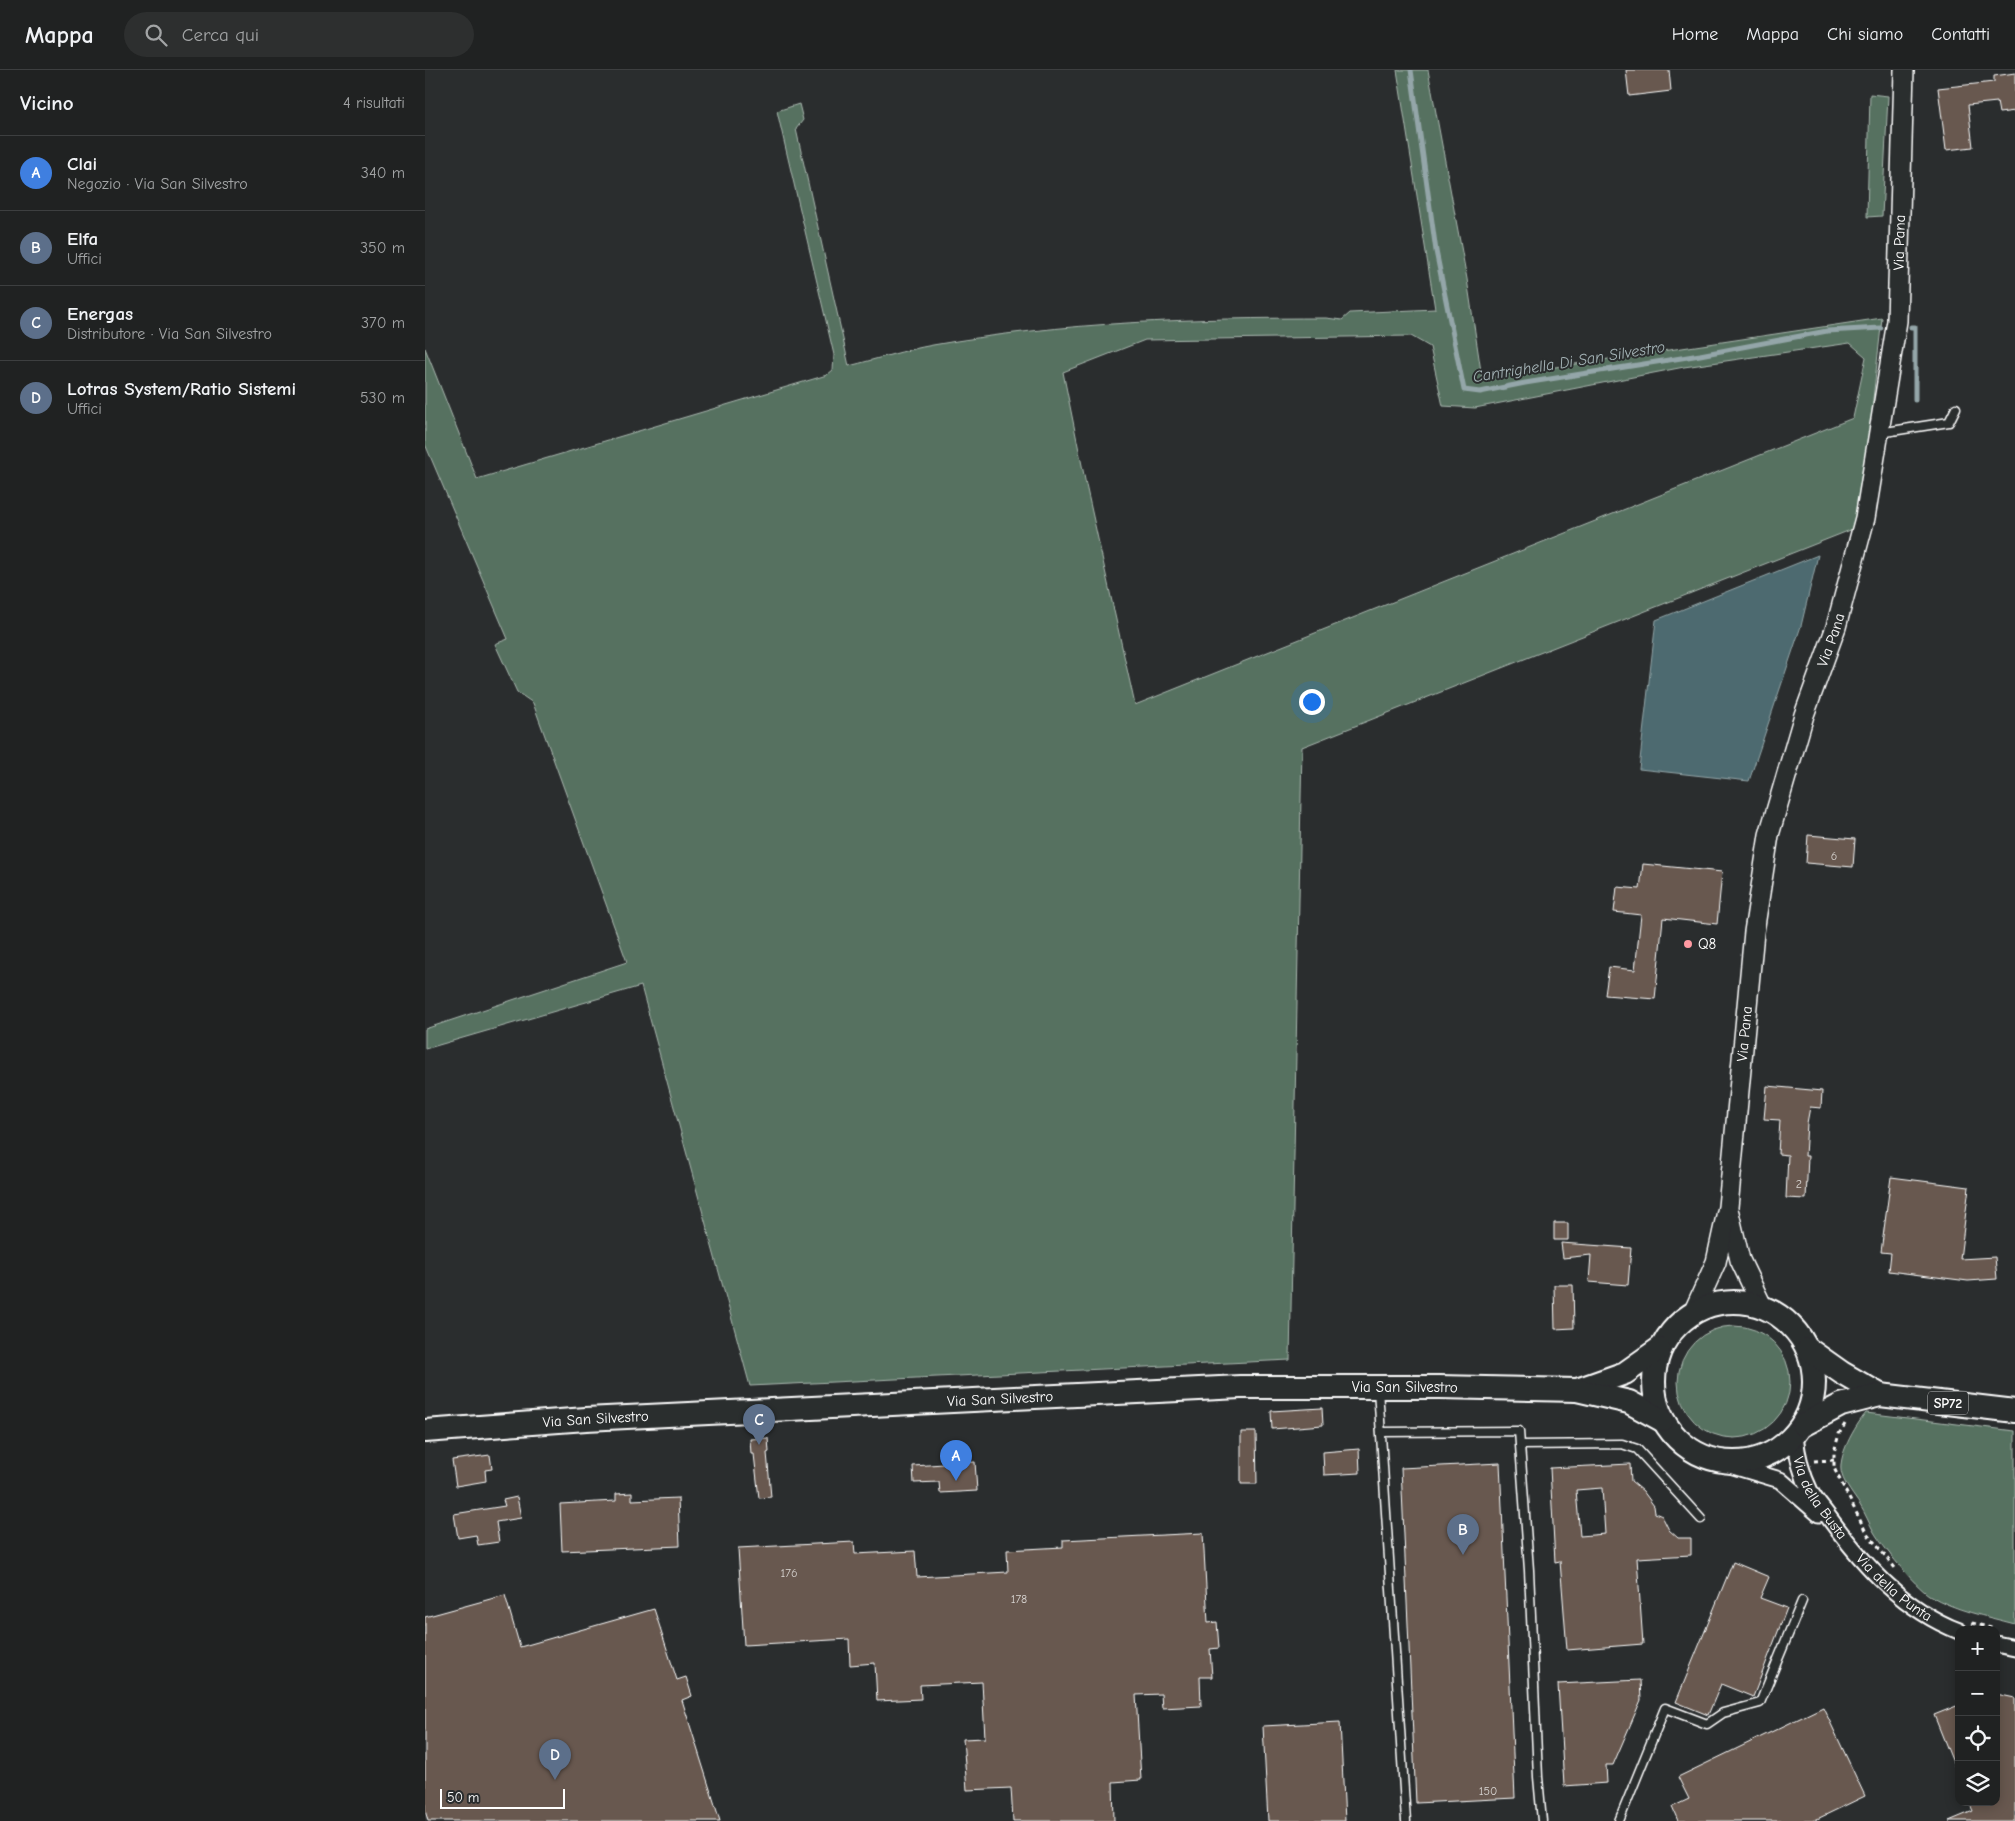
<!DOCTYPE html>
<html lang="it">
<head>
<meta charset="utf-8">
<style>
  :root { --surface:#202222; --page:#2d2f2f; --text:#f1f3f6; --muted:#a2a4a5; --line:#3d3f40; --accent:#ff9aa2 }
  body { margin:0; font-family:"Comic Neue",sans-serif; background:var(--page); color:var(--text) }
  .controls { position:absolute; right:15px; bottom:15px; display:grid; overflow:hidden; border-radius:10px; box-shadow:0 2px 12px #0003 }
  .controls button { width:45px; height:45px; display:grid; place-items:center; padding:0; border:0; border-bottom:1px solid var(--line); background:var(--surface); color:var(--text); font:25px sans-serif }
  .scale { position:absolute; left:15px; bottom:12px; width:125px; box-sizing:border-box; padding-left:5px; border:2px solid #fff; border-top:0; font-size:14px; line-height:18px; white-space:nowrap; color:#fff; -webkit-text-stroke:4px #2a2d2e; paint-order:stroke }
  .you { position:absolute; left:886px; top:631px; width:18px; height:18px; margin:-12px; border:4px solid #fff; border-radius:50%; background:#1a73e8; box-shadow:0 0 0 8px #1a73e833 }
  .badge { display:grid; place-items:center; width:32px; height:32px; border-radius:50%; background:var(--accent); color:#fff; font-size:16px; font-weight:700 }
  .pin { position:absolute; translate:-50% -41px; filter:drop-shadow(0 1px 2px #0008) }
  .pin::after { content:''; position:absolute; top:26px; width:18px; height:15px; background:inherit; clip-path:polygon(0 0,100% 0,50% 100%) }
  .list { margin:0; padding:0; list-style:none }
  h2 { display:flex; justify-content:space-between; align-items:center; height:65px; margin:0; padding:0 20px; font-size:21px }
  h2 small { font-size:16px; font-weight:400; color:var(--muted) }
  .list li { display:grid; grid-template-columns:32px 1fr auto; gap:15px; align-items:center; box-sizing:border-box; height:75px; padding:0 20px; border-top:1px solid var(--line) }
  .list b { display:block; font-size:19px; white-space:nowrap }
  .list p { margin:0; font-size:16px; white-space:nowrap; color:var(--muted) }
  .list em { font-size:16px; font-style:normal; color:var(--muted) }
  .icon { flex:none; width:28px; height:28px; fill:none; stroke:currentColor; stroke-width:2; stroke-linecap:round; stroke-linejoin:round }
  .map { position:relative; flex:none; width:1590px; height:1751px; overflow:hidden }
  header { display:flex; align-items:center; gap:30px; box-sizing:border-box; height:70px; padding:0 25px; background:var(--surface); border-bottom:1px solid var(--line) }
  header strong { font-size:24px }
  nav { display:flex; gap:28px; margin-inline-start:auto; font-size:18px }
  .search { width:350px; height:45px; background:var(--page); display:flex; align-items:center; gap:12px; box-sizing:border-box; padding:0 18px; border-radius:28px; color:var(--muted); font-size:19px }
  main { display:flex }
  aside { flex:1; background:var(--surface) }
  .map>svg:first-child { display:block }
  .green { fill:#567160; stroke:#aab8b0; fill-rule:evenodd }
  .water { fill:#4d6b70; stroke:#94a6a9 }
  .lines { fill:none; stroke-linecap:round; stroke-linejoin:round }
  .stream { stroke:#94a6a9; stroke-width:5 }
  .building { fill:#68594f; stroke:#fff; fill-rule:evenodd }
  .service-casing { stroke:#fff; stroke-width:11 }
  .minor-casing { stroke:#fff; stroke-width:19 }
  .tertiary-casing { stroke:#fff; stroke-width:22 }
  .primary-casing { stroke:#fff; stroke-width:26 }
  .path { stroke:#fff; stroke-width:3; stroke-dasharray:4 4; stroke-linecap:butt }
  .service { stroke:#2a2d2e; stroke-width:8 }
  .minor { stroke:#2a2d2e; stroke-width:15 }
  .tertiary { stroke:#2a2d2e; stroke-width:19 }
  .primary { stroke:#2a2d2e; stroke-width:22 }
  .poi-dot { fill:#ff9aa2; stroke:#2a2d2e; stroke-width:2 }
  .labels { text-anchor:middle; dominant-baseline:central; stroke-width:4; stroke-linejoin:round; paint-order:stroke }
  .number-label { font-size:12px; fill:#d9d6d3 }
  .shield { fill:#2a2d2e; stroke:#bfc0c0; stroke-width:1 }
  .shield-label { font-size:14px; font-weight:bold; fill:#fff }
  .street-label { font-size:15px; fill:#fff; stroke:#2a2d2e }
  .poi-label { font-size:15px; fill:#fff; stroke:#2a2d2e; text-anchor:start }
  .water-label { font-size:16px; font-style:italic; fill:#a6b5b8; stroke:#2a2d2e }
</style>
</head>
<body>
<header>
<strong>Mappa</strong>
<div class="search"><svg class="icon" aria-label="search" viewBox="0 0 24 24"><circle cx="10" cy="10" r="6"/><path d="M15 15l6 6"/></svg>Cerca qui</div>
<nav><a>Home</a><a>Mappa</a><a>Chi siamo</a><a>Contatti</a></nav>
</header>
<main>
<aside>
<h2>Vicino<small>4 risultati</small></h2>
<ul class="list">
<li><span class="badge" style="background:#3f7fe0">A</span><div><b>Clai</b><p>Negozio · Via San Silvestro</p></div><em>340 m</em></li>
<li><span class="badge" style="background:#5c6f8a">B</span><div><b>Elfa</b><p>Uffici</p></div><em>350 m</em></li>
<li><span class="badge" style="background:#5c6f8a">C</span><div><b>Energas</b><p>Distributore · Via San Silvestro</p></div><em>370 m</em></li>
<li><span class="badge" style="background:#5c6f8a">D</span><div><b>Lotras System/Ratio Sistemi</b><p>Uffici</p></div><em>530 m</em></li>
</ul>
</aside>
<div class="map">
<svg width="1590" height="1751" viewBox="0 0 1590 1751">
  <rect width="100%" height="100%" fill="#2a2d2e"/>
  <filter id="ink" filterUnits="userSpaceOnUse"><feTurbulence type="fractalNoise" baseFrequency=".02" numOctaves="2"/><feDisplacementMap in="SourceGraphic" scale="10" xChannelSelector="R" yChannelSelector="G"/><feConvolveMatrix kernelMatrix="1 2 1 2 8 2 1 2 1" color-interpolation-filters="sRGB"/></filter>
  <g filter="url(#ink)">
    <!-- green -->
    <path class="green" d="M972 0H1003L1042 209 1057 308 1457 248 1448 329V347L1428 459 877 677 865 1290 325 1316 216 916 0 979V959L202 892 108 633 92 622 70 574 83 569 0 374V278L52 409 402 305 408 300 409 285 352 41 374 34 378 50 371 59 424 296C452 289 480 280 508 275 638 252 770 248 901 248L917 250 925 243 1010 239ZM986 266 1005 277 1018 336 1050 338 1259 297 1425 273 1441 287 1428 348 710 635 661 415 638 302 720 270Z
      M1445 24 1463 26 1457 146 1442 147Z
      M1253 1312a56 56 0 1 1 112 0a56 56 0 1 1-112 0Z
      M1441 1343 1590 1361V1554C1560 1546 1531 1541 1504 1525 1490 1516 1457 1476 1449 1462 1444 1453 1440 1443 1435 1435 1429 1426 1420 1415 1417 1405 1411 1388 1430 1356 1441 1343Z"/>
    <!-- water -->
    <path class="water" d="M1393 485 1376 556 1324 711 1214 699 1231 550Z"/>
    <g class="lines">
      <!-- stream -->
      <path class="stream" d="M986 0 1011 181 1039 320 1055 322 1100 313 1275 285 1402 261 1456 258
        M1486 257H1490V330"/>
    </g>
    <!-- building -->
    <path class="building" d="M1201 0H1244L1246 21 1204 26Z
      M1590 3V41L1574 43 1572 32 1543 35 1548 77 1521 80 1513 18 1569 12V6Z
      M1383 765 1430 769 1428 797 1381 793Z
      M1218 794 1297 802 1292 854 1238 848 1230 929 1180 925 1184 897 1210 900 1216 845 1189 842 1192 817 1215 819Z
      M1342 1016 1397 1021 1396 1038 1385 1037 1382 1053 1380 1086H1383L1381 1129 1361 1128 1363 1085 1353 1084 1355 1050 1339 1049Z
      M1466 1107 1544 1117 1535 1189 1570 1187 1572 1209 1543 1211 1464 1201 1466 1183 1456 1182Z
      M1129 1153H1143V1170H1129Z
      M1136 1173 1206 1178 1203 1215 1164 1212 1166 1185 1138 1188Z
      M1129 1215H1148L1149 1258 1130 1259Z
      M897 1338 898 1355 847 1359 846 1341Z
      M816 1362H831L832 1414H816Z
      M343 1368 344 1382 342 1383 346 1427 334 1428 329 1384H326L325 1369Z
      M934 1379 935 1403 899 1405 898 1382Z
      M65 1385 67 1399 60 1400 61 1411 31 1416 27 1390Z
      M550 1392 552 1421 515 1423 514 1412 489 1413 488 1396Z
      M1075 1393 1090 1728 991 1733 976 1398Z
      M1205 1394 1206 1411 1218 1421 1229 1436 1230 1443 1237 1446 1244 1460 1253 1468H1266V1485L1212 1488 1218 1574 1142 1580 1135 1491 1130 1492 1125 1398ZM1177 1418 1180 1464 1155 1466 1151 1420Z
      M207 1423V1430L253 1428 255 1476 137 1481 135 1434 191 1431V1424Z
      M92 1427 96 1448 71 1452 74 1472 53 1475 51 1465 33 1468 29 1444 80 1436 78 1430Z
      M778 1463 783 1553 792 1552 794 1578 785 1579 787 1607H775L776 1636 737 1638 736 1624 711 1625 716 1710 688 1712 689 1751H588L586 1718 542 1720 538 1669 560 1668 557 1612 495 1615 496 1629 452 1631 450 1593 425 1595 424 1569 319 1575 313 1478 429 1472 430 1484 490 1481 492 1507 583 1502 582 1480 638 1477V1470Z
      M1308 1492 1344 1507 1335 1528 1362 1538 1328 1627 1296 1614 1283 1645 1251 1632Z
      M80 1525 95 1577 229 1539 252 1610 261 1607 267 1626 257 1630 295 1751H3L0 1740V1547Z
      M1215 1610 1216 1630 1188 1695H1181L1182 1713 1139 1716 1133 1614Z
      M1571 1624 1590 1628V1751H1524L1548 1741 1544 1732H1571Z
      M1534 1635V1705H1533L1509 1645Z
      M1398 1637 1440 1726 1388 1751H1253L1247 1737 1264 1729 1253 1707Z
      M915 1652 920 1751H843L838 1656Z"/>
    <g class="lines">
      <defs>
        <path id="service" d="M1454 363 1524 352 1531 338
          M953 1319 981 1751
          M956 1362 1094 1361 1104 1500 1113 1707 1117 1751
          M1095 1375 1197 1374 1212 1379 1276 1449
          M1194 1751 1240 1638 1282 1654 1298 1643 1335 1633 1377 1531"/>
        <g id="minor">
          <path id="s1" d="M1370 1366C1372 1385 1376 1403 1385 1421 1390 1431 1399 1440 1405 1449 1439 1495 1479 1540 1534 1561"/>
          <path d="M1288 1390 1355 1410 1394 1444"/>
          <path d="M1571 1574 1590 1578"/>
        </g>
        <g id="tertiary">
          <path d="M1304 1143 1315 1190 1337 1236"/>
          <path id="s2" d="M1269 1241 1291 1192 1303 1137 1329 862 1344 765 1379 645 1411 557 1440 448 1472 251 1479 0"/>
        </g>
        <g id="primary">
          <circle cx="1309" cy="1312" r="80"/>
          <path d="M1383 1279 1417 1303 1455 1325"/>
          <path d="M1152 1320 1200 1303 1234 1279"/>
          <path d="M1378 1355 1416 1335 1455 1325 1590 1341"/>
          <path id="s3" d="M0 1361 161 1349 815 1317H1014L1152 1320 1204 1332 1237 1350"/>
        </g>
      </defs>
      <!-- service casing -->
      <use href="#service" class="service-casing"/>
      <!-- minor casing -->
      <use href="#minor" class="minor-casing"/>
      <!-- tertiary casing -->
      <use href="#tertiary" class="tertiary-casing"/>
      <!-- primary casing -->
      <use href="#primary" class="primary-casing"/>
      <!-- path -->
      <path class="path" d="M1420 1354 1414 1364 1409 1382V1398L1441 1462 1470 1498
        M1239 1369 1245 1376 1274 1394
        M1389 1391 1409 1390
        M1547 1553 1570 1559"/>
      <!-- service -->
      <use href="#service" class="service"/>
      <!-- minor -->
      <use href="#minor" class="minor"/>
      <!-- tertiary -->
      <use href="#tertiary" class="tertiary"/>
      <!-- primary -->
      <use href="#primary" class="primary"/>
    </g>
  </g>
  <!-- markers -->
  <circle class="poi-dot" cx="1263" cy="874" r="5"/>
  <g class="labels">
    <!-- number labels -->
    <g class="number-label">
      <text x="1409" y="786">6</text>
      <text x="1374" y="1114">2</text>
      <text x="364" y="1503">176</text>
      <text x="594" y="1529">178</text>
      <text x="1063" y="1721">150</text>
    </g>
    <!-- shield labels -->
    <rect class="shield" x="1503" y="1321.5" width="40" height="23" rx="4"/>
    <g class="shield-label">
      <text x="1523" y="1333">SP72</text>
    </g>
    <!-- street labels -->
    <g class="street-label">
      <text stroke="none"><textPath href="#s2" startOffset="1094">Via Pana</textPath></text>
      <text stroke="none"><textPath href="#s2" startOffset="689">Via Pana</textPath></text>
      <text stroke="none"><textPath href="#s2" startOffset="284">Via Pana</textPath></text>
      <text stroke="none"><textPath href="#s3" startOffset="981">Via San Silvestro</textPath></text>
      <text stroke="none"><textPath href="#s3" startOffset="576">Via San Silvestro</textPath></text>
      <text stroke="none"><textPath href="#s3" startOffset="171">Via San Silvestro</textPath></text>
      <text stroke="none"><textPath href="#s1" startOffset="68">Via della Busta</textPath></text>
      <text stroke="none"><textPath href="#s1" startOffset="186">Via della Punta</textPath></text>
    </g>
    <!-- poi labels -->
    <g class="poi-label">
      <text x="1273" y="874">Q8</text>
    </g>
    <!-- water labels -->
    <g class="water-label">
      <text transform="translate(1144 292) rotate(-9)">Cantrighella Di San Silvestro</text>
    </g>
  </g>
</svg>
<div class="controls">
<button>+</button>
<button>−</button>
<button><svg class="icon" aria-label="locate" viewBox="0 0 24 24"><circle cx="12" cy="12" r="6"/><path d="M12 2v4M12 18v4M2 12h4M18 12h4"/></svg></button>
<button><svg class="icon" aria-label="layers" viewBox="0 0 24 24"><path d="M12 4l9 5-9 5-9-5zM3 14l9 5 9-5"/></svg></button>
</div>
<div class="scale">50 m</div>
<div class="you"></div>
<div class="pin badge" style="left:531px;top:1411px;background:#3f7fe0">A</div>
<div class="pin badge" style="left:1038px;top:1485px;background:#5c6f8a">B</div>
<div class="pin badge" style="left:334px;top:1375px;background:#5c6f8a">C</div>
<div class="pin badge" style="left:130px;top:1710px;background:#5c6f8a">D</div>
</div>
</main>
</body>
</html>
